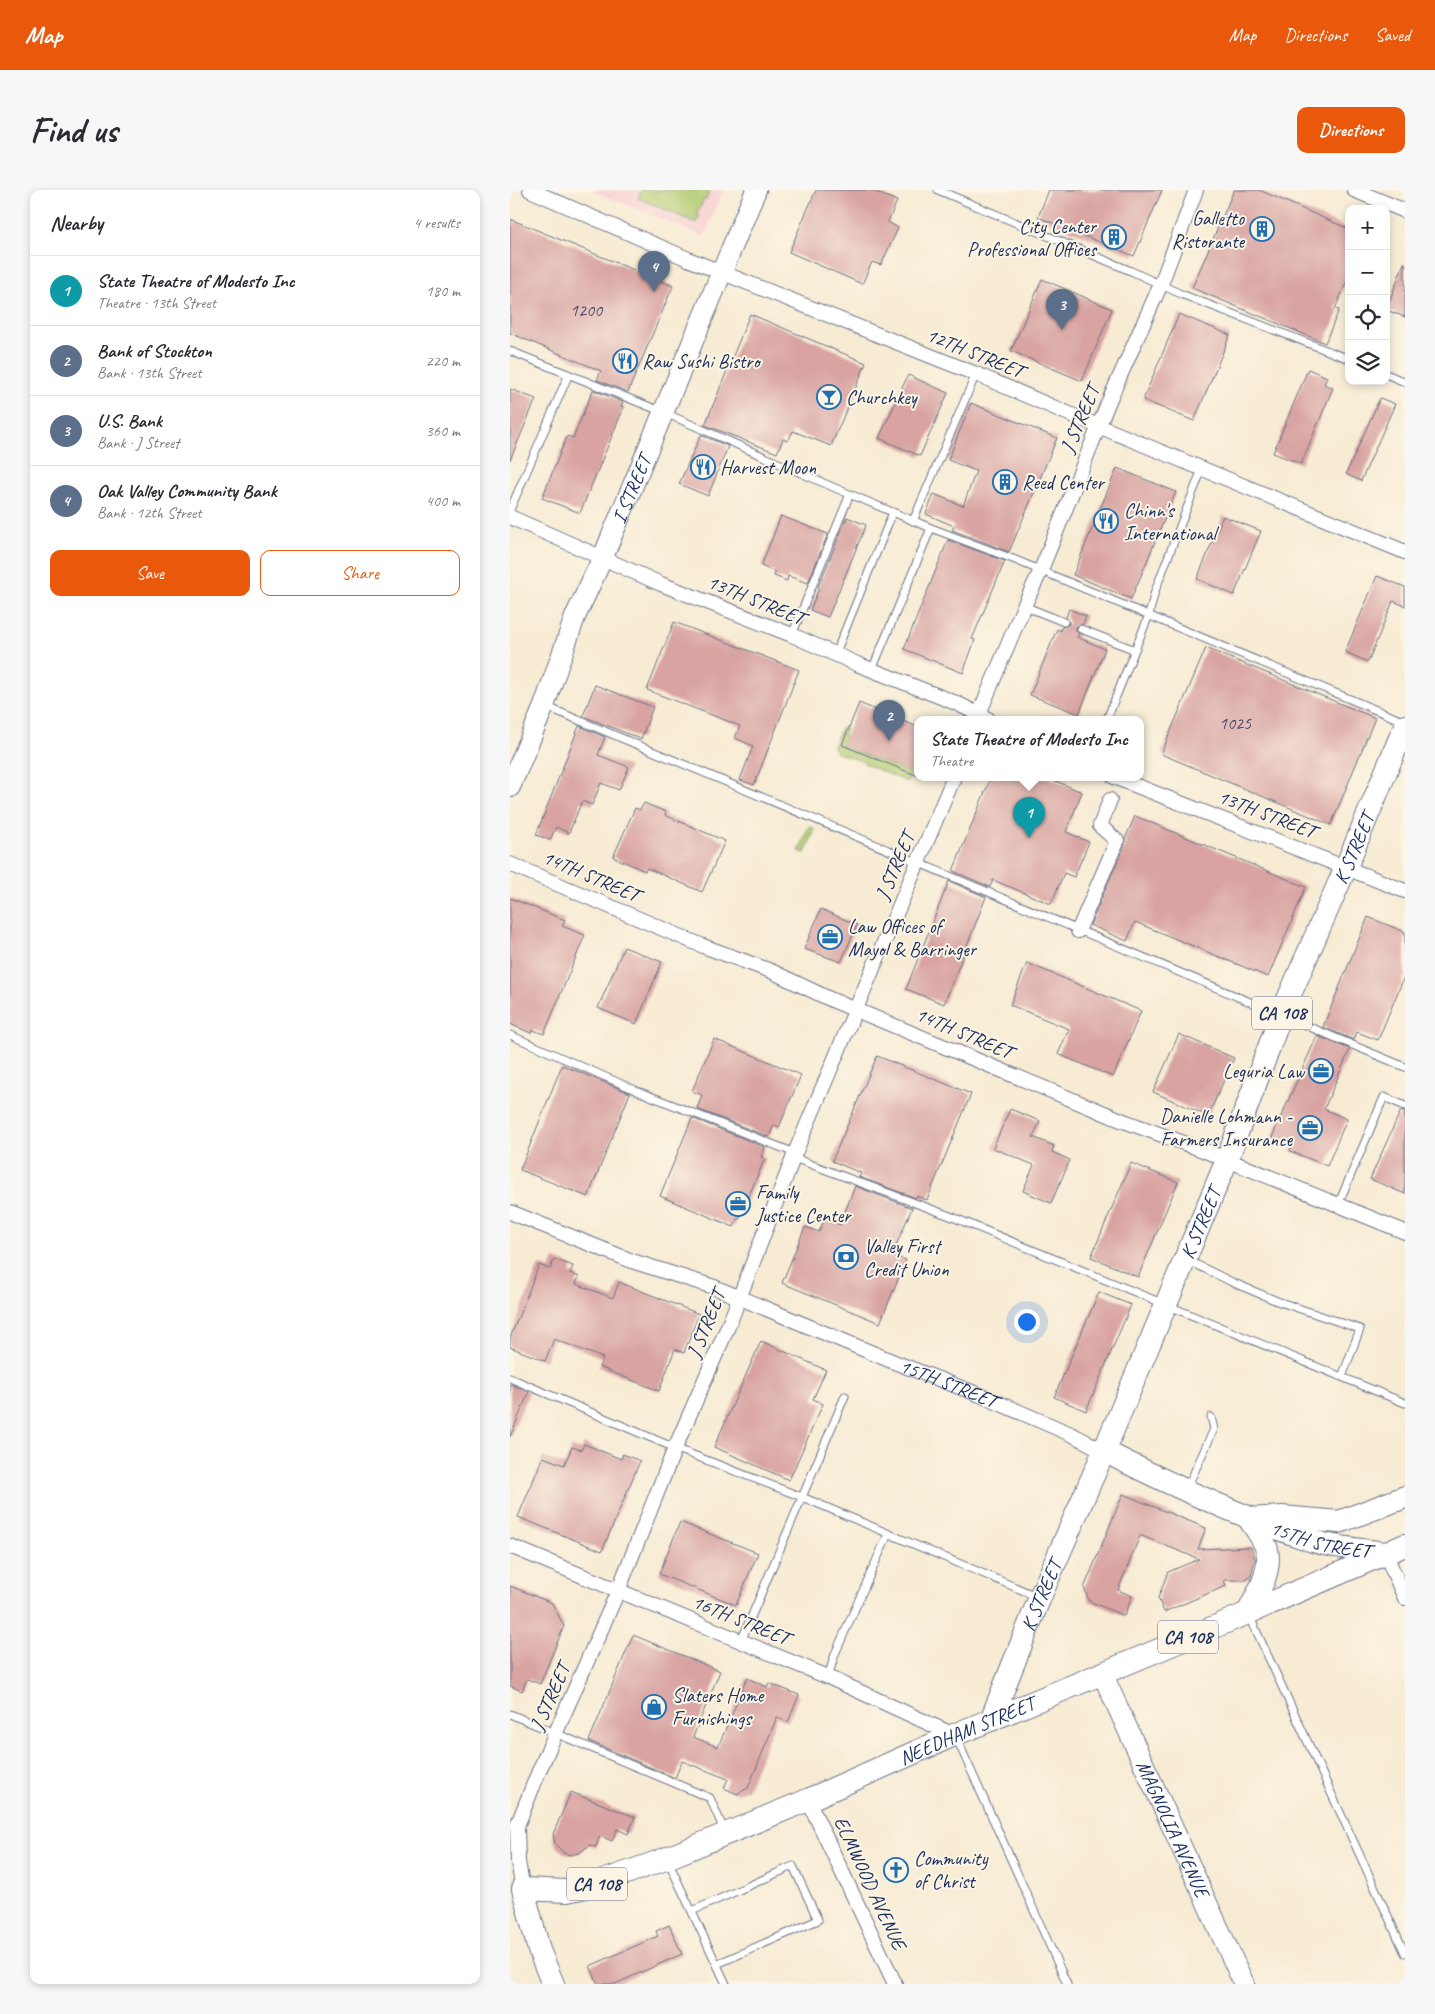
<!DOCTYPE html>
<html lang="en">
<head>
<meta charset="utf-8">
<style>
  :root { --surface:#fff; --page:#f7f7f7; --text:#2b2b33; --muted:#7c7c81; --line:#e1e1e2; --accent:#ea580c }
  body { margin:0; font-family:Caveat,sans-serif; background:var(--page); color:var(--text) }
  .controls { position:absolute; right:15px; top:15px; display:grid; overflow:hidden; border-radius:10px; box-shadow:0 2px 8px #0003 }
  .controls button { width:45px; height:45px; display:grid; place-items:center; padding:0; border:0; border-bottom:1px solid var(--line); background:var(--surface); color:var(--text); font:25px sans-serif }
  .you { position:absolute; left:516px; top:1131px; width:18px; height:18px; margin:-12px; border:4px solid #fff; border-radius:50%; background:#1a73e8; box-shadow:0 0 0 8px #1a73e833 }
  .badge { display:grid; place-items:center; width:32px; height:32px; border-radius:50%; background:var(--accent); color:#fff; font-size:16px; font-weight:700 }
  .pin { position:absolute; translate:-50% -41px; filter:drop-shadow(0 1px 2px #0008) }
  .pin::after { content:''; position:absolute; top:26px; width:18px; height:15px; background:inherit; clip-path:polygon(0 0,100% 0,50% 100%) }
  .popup { position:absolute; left:404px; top:526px; width:230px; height:65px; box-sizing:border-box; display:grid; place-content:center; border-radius:10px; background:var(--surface); filter:drop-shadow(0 1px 4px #0005); font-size:16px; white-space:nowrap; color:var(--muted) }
  .popup b { font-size:19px; color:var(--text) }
  .popup::after { content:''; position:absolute; left:50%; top:100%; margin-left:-10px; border:10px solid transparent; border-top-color:var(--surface) }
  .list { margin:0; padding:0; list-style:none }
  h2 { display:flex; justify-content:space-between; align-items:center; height:65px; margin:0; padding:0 20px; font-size:21px }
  h2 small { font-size:16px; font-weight:400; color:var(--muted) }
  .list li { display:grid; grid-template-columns:32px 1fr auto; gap:15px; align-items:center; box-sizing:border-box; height:70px; padding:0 20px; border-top:1px solid var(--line) }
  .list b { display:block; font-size:19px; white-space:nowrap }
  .list p { margin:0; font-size:16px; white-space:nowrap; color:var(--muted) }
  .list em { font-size:16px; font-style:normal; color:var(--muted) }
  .actions { display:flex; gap:10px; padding:15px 20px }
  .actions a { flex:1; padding:11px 0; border:1px solid var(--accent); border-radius:10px; text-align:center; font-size:18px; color:var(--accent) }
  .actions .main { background:var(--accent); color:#fff }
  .icon { flex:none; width:28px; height:28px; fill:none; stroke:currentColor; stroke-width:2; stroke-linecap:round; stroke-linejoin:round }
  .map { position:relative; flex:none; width:895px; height:1794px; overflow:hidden; border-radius:10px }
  header { display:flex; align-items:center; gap:30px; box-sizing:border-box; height:70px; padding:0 25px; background:var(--accent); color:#fff }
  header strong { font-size:24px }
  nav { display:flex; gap:28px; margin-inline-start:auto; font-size:18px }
  .intro { display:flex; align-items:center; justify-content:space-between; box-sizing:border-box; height:120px; padding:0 30px }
  h1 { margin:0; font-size:35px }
  .button { padding:12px 22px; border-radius:10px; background:var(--accent); color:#fff; font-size:18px; font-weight:700 }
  main { display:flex; gap:30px; padding:0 30px }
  aside { flex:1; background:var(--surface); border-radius:10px; box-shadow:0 2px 8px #0003 }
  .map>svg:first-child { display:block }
  .built { fill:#f7cfd3 }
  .green { fill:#b1cb71; stroke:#667d68 }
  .building { fill:#d8a3a1 }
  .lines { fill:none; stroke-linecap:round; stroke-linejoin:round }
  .lane-casing { stroke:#687187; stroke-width:9 }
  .street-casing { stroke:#687187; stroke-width:16 }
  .secondary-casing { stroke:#687187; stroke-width:22 }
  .primary-casing { stroke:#687187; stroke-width:24 }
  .lane { stroke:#fff; stroke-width:7 }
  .street { stroke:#fff; stroke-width:14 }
  .secondary { stroke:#fff; stroke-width:20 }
  .primary { stroke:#fff; stroke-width:22 }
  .labels { text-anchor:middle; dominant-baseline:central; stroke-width:4; stroke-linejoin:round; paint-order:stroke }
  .number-label { font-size:18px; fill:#4a4c6f }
  .shield { fill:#fcf5e5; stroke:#5e6a86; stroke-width:1 }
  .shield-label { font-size:19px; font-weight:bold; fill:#1b2f5e }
  .poi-label { font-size:20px; fill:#1b2f5e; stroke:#fcf5e5; text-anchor:start }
  .street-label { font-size:20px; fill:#1b2f5e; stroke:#fcf5e5 }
</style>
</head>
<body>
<header>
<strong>Map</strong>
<nav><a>Map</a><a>Directions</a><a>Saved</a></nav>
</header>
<div class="intro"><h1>Find us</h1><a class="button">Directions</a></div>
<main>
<aside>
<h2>Nearby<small>4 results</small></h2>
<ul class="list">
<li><span class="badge" style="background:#0f9aa8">1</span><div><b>State Theatre of Modesto Inc</b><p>Theatre · 13th Street</p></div><em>180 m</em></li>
<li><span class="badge" style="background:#5c6f8a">2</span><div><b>Bank of Stockton</b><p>Bank · 13th Street</p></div><em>220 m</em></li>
<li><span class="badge" style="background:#5c6f8a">3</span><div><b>U.S. Bank</b><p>Bank · J Street</p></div><em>360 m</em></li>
<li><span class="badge" style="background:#5c6f8a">4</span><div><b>Oak Valley Community Bank</b><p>Bank · 12th Street</p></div><em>400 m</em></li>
</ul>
<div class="actions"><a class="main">Save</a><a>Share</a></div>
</aside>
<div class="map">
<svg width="895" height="1794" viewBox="0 0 895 1794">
  <rect width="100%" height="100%" fill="#fcf5e5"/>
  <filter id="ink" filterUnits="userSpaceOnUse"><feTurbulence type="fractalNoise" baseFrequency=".02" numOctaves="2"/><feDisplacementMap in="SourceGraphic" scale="10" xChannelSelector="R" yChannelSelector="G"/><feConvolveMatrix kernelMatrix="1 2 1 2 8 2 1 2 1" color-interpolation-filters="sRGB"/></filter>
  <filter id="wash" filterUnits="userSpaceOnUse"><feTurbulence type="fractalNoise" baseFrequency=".0096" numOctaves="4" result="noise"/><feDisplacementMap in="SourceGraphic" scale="20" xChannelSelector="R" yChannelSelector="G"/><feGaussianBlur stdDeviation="1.12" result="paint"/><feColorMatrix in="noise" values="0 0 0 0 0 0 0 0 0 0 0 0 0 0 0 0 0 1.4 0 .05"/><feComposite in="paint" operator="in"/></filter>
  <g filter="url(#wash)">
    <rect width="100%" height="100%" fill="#f7ebd3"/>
    <!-- built -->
    <path class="built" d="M81 0H213L195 44 192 46Z"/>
    <!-- green -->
    <path class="green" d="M132 0H200L196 10 194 9 187 24 189 26 186 33 128 8Z
      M334 537 336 538 333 545 336 546 332 556 401 583 399 590 397 592 355 574 354 572 325 562 323 556 331 538 333 539Z
      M299 636 305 639 295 663 289 661Z"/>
    <g id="blocks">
      <!-- building -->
      <path class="building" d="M306 0H361L387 11 378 32 388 38 371 75 362 72 352 94 279 62Z
        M539 0H652L624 66 528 27Z
        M724 0H749L839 39V86L825 119 829 120 815 153 682 98Z
        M0 29 163 96 118 202 87 190 91 181 0 143Z
        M894 73H895V127L876 120Z
        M532 89 602 119 572 191 501 161Z
        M240 124 356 173 321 256 283 241 278 251 273 249 267 263 195 235Z
        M669 124 720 145 684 231 633 210Z
        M798 179 817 187 814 194 823 198 791 274 763 263Z
        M398 185 438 203 410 266 369 248Z
        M0 199 26 209 0 270Z
        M83 200 113 212 111 216 114 217 70 323 32 308 57 246 63 248Z
        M870 208 885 214 851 291 836 284Z
        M461 213 547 248 499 362 442 340 444 336 416 324 424 304 453 316 466 281 438 270Z
        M191 245 218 256 198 306 169 294Z
        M607 278 666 302 621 409 563 385Z
        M271 326 318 344 298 393 278 386 277 391 264 386 265 382 251 376Z
        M713 326 751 341 724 405 687 389Z
        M337 327 356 335 318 427 300 420 309 398 308 397Z
        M438 350 495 371 462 449 465 450 453 483 394 459Z
        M867 386 895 397V416L883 411 858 472 835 462Z
        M559 419 576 426 573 434 566 437V440L569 444 567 447 595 459 569 524 520 505 547 439 550 441 552 437 559 434V431L556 427Z
        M164 432 289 480 244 595 230 590 243 556 225 548 230 536 137 500Z
        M696 458 865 528 821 635 651 564Z
        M85 495 143 517 131 549 73 526Z
        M349 513 408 537V586L332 555Z
        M69 536 95 547 88 565 119 577 109 600 91 593 82 615 72 611 59 643 46 637 40 650 26 645Z
        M481 587H536L572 602 556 642 579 652 564 687 554 683 541 714 483 690 480 697 443 681Z
        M134 613 156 622 155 625 215 651 192 702 137 678 135 681 103 667 125 618 130 620Z
        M625 626 796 697 758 787 625 732 617 751 580 735 615 654V649Z
        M439 691 476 707 434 814 396 799Z
        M0 708 55 730 52 736 75 745 34 844 23 840 21 843 0 834Z
        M311 719 347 735 331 772 294 759Z
        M858 727 895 742V785L868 850 847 842 844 850 813 837Z
        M114 757 152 772 126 834 88 818Z
        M517 773 631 821 603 887 548 864 559 839 500 815Z
        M669 844 724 868 698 926 643 902Z
        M807 846 840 859 814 919 837 929 817 976 780 961 782 955 762 947Z
        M204 849 291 885 269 937 264 935 259 947 187 919 192 905 182 901Z
        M367 866 461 904 417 1010 407 1006 406 1008 349 987 351 983 322 971Z
        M52 875 120 903 78 1007 10 980Z
        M500 919 530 931 523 947 544 956 542 962 560 970 541 1013 513 1001 524 975 483 958Z
        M891 920 895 921V1004L860 989Z
        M182 928 255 957 251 967 255 968 229 1029H227L224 1037 150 1006Z
        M621 973 668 992 628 1087 581 1067Z
        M345 996 402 1018 382 1065 396 1070 370 1133 272 1093 295 1037 309 1042 315 1028 330 1035Z
        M44 1069 63 1076 60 1083 69 1087 66 1094 103 1108 109 1092 189 1124 174 1163 165 1159 149 1201 89 1177 93 1168 44 1149 35 1171 0 1157V1148L29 1075 40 1079Z
        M589 1102 621 1115 576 1221 544 1207Z
        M251 1151 316 1180 303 1209 313 1214 279 1290 204 1257Z
        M0 1194 19 1202 0 1247Z
        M74 1254 111 1269 113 1264 130 1271 92 1361 8 1327 33 1267 54 1275 62 1257 71 1260Z
        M613 1304 696 1338 688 1359 741 1357 745 1369 741 1386 736 1390H714L716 1396 654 1422 648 1408 658 1382 689 1369 632 1346H630L608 1400 622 1406 614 1426 579 1411 574 1398Z
        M170 1332 248 1363 226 1415 149 1384Z
        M0 1396 42 1413 54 1436 30 1494 17 1489 12 1501 0 1496Z
        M123 1445 210 1481 183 1547 208 1557 237 1488 257 1497 259 1493 289 1505 278 1532 267 1527 238 1598 227 1604 214 1598 218 1589 172 1571 165 1588 79 1551Z
        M61 1602 125 1627 118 1644 107 1639 102 1651 90 1646 86 1657 80 1655 69 1663 60 1665 54 1663 45 1654 43 1644Z
        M159 1735 172 1764 105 1794H88L80 1776 148 1746 146 1741Z"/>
    </g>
  </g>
  <g filter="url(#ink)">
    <use href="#blocks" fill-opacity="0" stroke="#687187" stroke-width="1"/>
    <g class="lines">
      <defs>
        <path id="lane" d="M428 0 621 81 671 104 839 169
          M0 161 153 222 325 298 421 338 503 369 895 532
          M876 184 895 192
          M0 320 58 186
          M403 331 466 184
          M514 416 554 432
          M571 439 625 460
          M282 445 340 304
          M325 465 383 322
          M362 480 421 338
          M35 516 895 877
          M597 529 639 425 645 401 692 279
          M0 845 130 902 285 963
          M284 968 440 1026 895 1213
          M828 1015 874 907 895 916
          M677 1070 724 1093 767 1111 850 1139 832 1187
          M0 1188 165 1258 292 1307 526 1406
          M677 1298 704 1239 701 1227
          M739 1425 895 1763
          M231 1451 335 1206
          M318 1487 325 1464 378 1344
          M0 1524 200 1608 214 1640
          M446 1547 557 1794
          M158 1671 216 1794
          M182 1721 283 1676 308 1730 207 1774"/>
        <g id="street">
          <path d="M20 0 178 69 466 184 564 226 895 362"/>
          <path d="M844 0 895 21"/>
          <path d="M0 327 151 394 282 445 347 474 446 513 478 529"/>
          <path d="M467 529 514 416 531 380 598 213 651 94 686 0"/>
          <path d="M604 587 895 701"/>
          <path d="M0 674 193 756 261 781 322 810 611 930 693 960 895 1042"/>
          <path d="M568 741 607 651 590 636 600 610"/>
          <path id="s1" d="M0 1022 122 1071 204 1097 384 1172 470 1205 563 1245 594 1261"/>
          <path d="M0 1356 318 1487 444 1545"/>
          <path d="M875 1363 895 1408"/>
          <path d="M298 1610 385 1794"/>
          <path d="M13 1699 8 1672 7 1636 29 1581 108 1401 165 1258 220 1132 285 963 444 587"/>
        </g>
        <g id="secondary">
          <path id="s2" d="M0 597 34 516 65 427 93 367 246 0"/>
          <path id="s3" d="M592 1483 734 1794"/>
        </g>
        <g id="primary">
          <path id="s4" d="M594 1261C661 1295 729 1326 800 1350 822 1358 851 1359 875 1363"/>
          <path d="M738 1423C747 1404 762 1382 757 1360 754 1349 745 1338 739 1329L772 1327 829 1332 895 1307"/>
          <path id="s5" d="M481 1530 530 1407 594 1261 717 970 771 825 836 677 895 536"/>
          <path id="s6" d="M43 1794 29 1760 13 1699 57 1701 76 1697 150 1671 298 1610 444 1545 738 1423 895 1355"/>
        </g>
      </defs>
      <!-- lane casing -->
      <use href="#lane" class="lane-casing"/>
      <!-- street casing -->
      <use href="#street" class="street-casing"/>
      <!-- secondary casing -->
      <use href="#secondary" class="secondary-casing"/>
      <!-- primary casing -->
      <use href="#primary" class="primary-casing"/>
      <!-- lane -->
      <use href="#lane" class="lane"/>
      <!-- street -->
      <use href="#street" class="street"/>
      <!-- secondary -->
      <use href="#secondary" class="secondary"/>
      <!-- primary -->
      <use href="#primary" class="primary"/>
    </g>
  </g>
  <!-- icons -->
  <defs>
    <symbol id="building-ring" viewBox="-11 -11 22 22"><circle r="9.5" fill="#fcf5e5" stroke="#1f6fb2" stroke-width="1.5"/><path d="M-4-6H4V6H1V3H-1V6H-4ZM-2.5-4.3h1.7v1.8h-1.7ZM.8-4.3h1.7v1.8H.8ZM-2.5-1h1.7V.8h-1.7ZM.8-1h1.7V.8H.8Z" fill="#1f6fb2"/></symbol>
    <symbol id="restaurant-ring" viewBox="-11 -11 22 22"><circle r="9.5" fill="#fcf5e5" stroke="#1f6fb2" stroke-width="1.5"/><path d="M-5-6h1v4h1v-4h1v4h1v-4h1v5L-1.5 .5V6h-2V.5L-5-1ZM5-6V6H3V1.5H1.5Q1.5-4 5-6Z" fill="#1f6fb2"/></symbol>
    <symbol id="bar-ring" viewBox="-11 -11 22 22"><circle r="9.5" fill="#fcf5e5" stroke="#1f6fb2" stroke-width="1.5"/><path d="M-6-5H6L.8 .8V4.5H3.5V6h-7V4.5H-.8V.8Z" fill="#1f6fb2"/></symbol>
    <symbol id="office-ring" viewBox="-11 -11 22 22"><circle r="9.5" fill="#fcf5e5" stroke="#1f6fb2" stroke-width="1.5"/><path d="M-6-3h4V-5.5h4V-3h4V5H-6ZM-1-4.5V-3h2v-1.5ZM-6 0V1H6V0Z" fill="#1f6fb2"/></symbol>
    <symbol id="bank-ring" viewBox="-11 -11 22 22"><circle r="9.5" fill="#fcf5e5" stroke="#1f6fb2" stroke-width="1.5"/><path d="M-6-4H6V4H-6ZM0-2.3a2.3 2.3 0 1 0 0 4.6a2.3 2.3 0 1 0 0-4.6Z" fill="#1f6fb2"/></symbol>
    <symbol id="shop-ring" viewBox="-11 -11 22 22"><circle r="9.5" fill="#fcf5e5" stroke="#1f6fb2" stroke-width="1.5"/><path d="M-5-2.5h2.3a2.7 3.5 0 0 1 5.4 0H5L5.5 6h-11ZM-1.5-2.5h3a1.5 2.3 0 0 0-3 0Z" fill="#1f6fb2"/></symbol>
    <symbol id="church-ring" viewBox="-11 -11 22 22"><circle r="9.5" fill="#fcf5e5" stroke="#1f6fb2" stroke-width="1.5"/><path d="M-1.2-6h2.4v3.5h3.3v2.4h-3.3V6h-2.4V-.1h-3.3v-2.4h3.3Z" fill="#1f6fb2"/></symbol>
  </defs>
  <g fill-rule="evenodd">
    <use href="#building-ring" x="738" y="25" width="28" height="28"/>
    <use href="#building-ring" x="590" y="33" width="28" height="28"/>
    <use href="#restaurant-ring" x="101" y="157" width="28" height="28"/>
    <use href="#bar-ring" x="305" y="193" width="28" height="28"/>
    <use href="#restaurant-ring" x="179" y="263" width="28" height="28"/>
    <use href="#building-ring" x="481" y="278" width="28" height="28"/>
    <use href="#restaurant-ring" x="582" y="317" width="28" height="28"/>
    <use href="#office-ring" x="306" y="733" width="28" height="28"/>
    <use href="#office-ring" x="797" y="867" width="28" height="28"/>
    <use href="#office-ring" x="786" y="924" width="28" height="28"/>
    <use href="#office-ring" x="214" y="1000" width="28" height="28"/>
    <use href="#bank-ring" x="322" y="1053" width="28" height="28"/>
    <use href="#shop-ring" x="130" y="1503" width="28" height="28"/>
    <use href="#church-ring" x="372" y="1666" width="28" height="28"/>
  </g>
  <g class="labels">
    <!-- number labels -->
    <g class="number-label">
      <text x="76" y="120">1200</text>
      <text x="725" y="533">1025</text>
    </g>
    <!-- shield labels -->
    <g class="shield">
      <rect x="742" y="806.5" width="60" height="33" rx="4"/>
      <rect x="648" y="1430.5" width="60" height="33" rx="4"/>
      <rect x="57" y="1677.5" width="60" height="33" rx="4"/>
    </g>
    <g class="shield-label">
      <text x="772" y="823">CA 108</text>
      <text x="678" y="1447">CA 108</text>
      <text x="87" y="1694">CA 108</text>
    </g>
    <!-- poi labels -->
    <g class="poi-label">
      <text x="734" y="28" text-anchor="end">Galletto<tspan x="734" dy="23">Ristorante</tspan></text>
      <text x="586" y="36" text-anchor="end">City Center<tspan x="586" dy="23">Professional Offices</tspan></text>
      <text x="132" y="171">Raw Sushi Bistro</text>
      <text x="336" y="207">Churchkey</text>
      <text x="210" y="277">Harvest Moon</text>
      <text x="512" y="292">Reed Center</text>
      <text x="614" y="320">Chinn's<tspan x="614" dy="23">International</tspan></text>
      <text x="338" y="736">Law Offices of<tspan x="338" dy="23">Mayol &amp; Barringer</tspan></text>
      <text x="794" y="881" text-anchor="end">Leguria Law</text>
      <text x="782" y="926" text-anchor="end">Danielle Lohmann -<tspan x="782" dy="23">Farmers Insurance</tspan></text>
      <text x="246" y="1002">Family<tspan x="246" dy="23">Justice Center</tspan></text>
      <text x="354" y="1056">Valley First<tspan x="354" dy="23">Credit Union</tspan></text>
      <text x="162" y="1505">Slaters Home<tspan x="162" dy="23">Furnishings</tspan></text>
      <text x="404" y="1668">Community<tspan x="404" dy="23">of Christ</tspan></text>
    </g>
    <!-- street labels -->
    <g class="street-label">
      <text transform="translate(465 163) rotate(22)">12TH STREET</text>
      <text transform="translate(570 229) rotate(-67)">J STREET</text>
      <text stroke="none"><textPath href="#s2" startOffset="322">I STREET</textPath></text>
      <text transform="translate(246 410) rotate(22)">13TH STREET</text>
      <text transform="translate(757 624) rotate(21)">13TH STREET</text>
      <text stroke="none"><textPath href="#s5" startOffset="944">K STREET</textPath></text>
      <text transform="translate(385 676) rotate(-67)">J STREET</text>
      <text transform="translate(81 686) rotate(23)">14TH STREET</text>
      <text transform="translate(454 843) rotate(23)">14TH STREET</text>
      <text stroke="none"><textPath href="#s5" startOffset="539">K STREET</textPath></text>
      <text transform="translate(196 1134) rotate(-68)">J STREET</text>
      <text stroke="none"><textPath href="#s1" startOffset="471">15TH STREET</textPath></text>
      <text stroke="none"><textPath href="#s4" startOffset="235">15TH STREET</textPath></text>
      <text stroke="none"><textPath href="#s5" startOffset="134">K STREET</textPath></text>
      <text transform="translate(231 1430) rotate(22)">16TH STREET</text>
      <text transform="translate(40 1507) rotate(-66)">J STREET</text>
      <text stroke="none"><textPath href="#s6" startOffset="575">NEEDHAM STREET</textPath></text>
      <text stroke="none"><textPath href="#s3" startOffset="171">MAGNOLIA AVENUE</textPath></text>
      <text transform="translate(360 1693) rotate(65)">ELMWOOD AVENUE</text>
    </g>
  </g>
</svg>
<div class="controls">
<button>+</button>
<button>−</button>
<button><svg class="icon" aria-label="locate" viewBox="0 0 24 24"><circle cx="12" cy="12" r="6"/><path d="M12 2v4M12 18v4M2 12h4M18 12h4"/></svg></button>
<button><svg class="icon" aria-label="layers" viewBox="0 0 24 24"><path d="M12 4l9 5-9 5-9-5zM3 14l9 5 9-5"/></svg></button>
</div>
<div class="you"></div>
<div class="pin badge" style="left:519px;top:648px;background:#0f9aa8">1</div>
<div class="popup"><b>State Theatre of Modesto Inc</b>Theatre</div>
<div class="pin badge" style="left:379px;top:551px;background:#5c6f8a">2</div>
<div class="pin badge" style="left:552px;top:140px;background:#5c6f8a">3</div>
<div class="pin badge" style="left:144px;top:102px;background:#5c6f8a">4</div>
</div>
</main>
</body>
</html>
